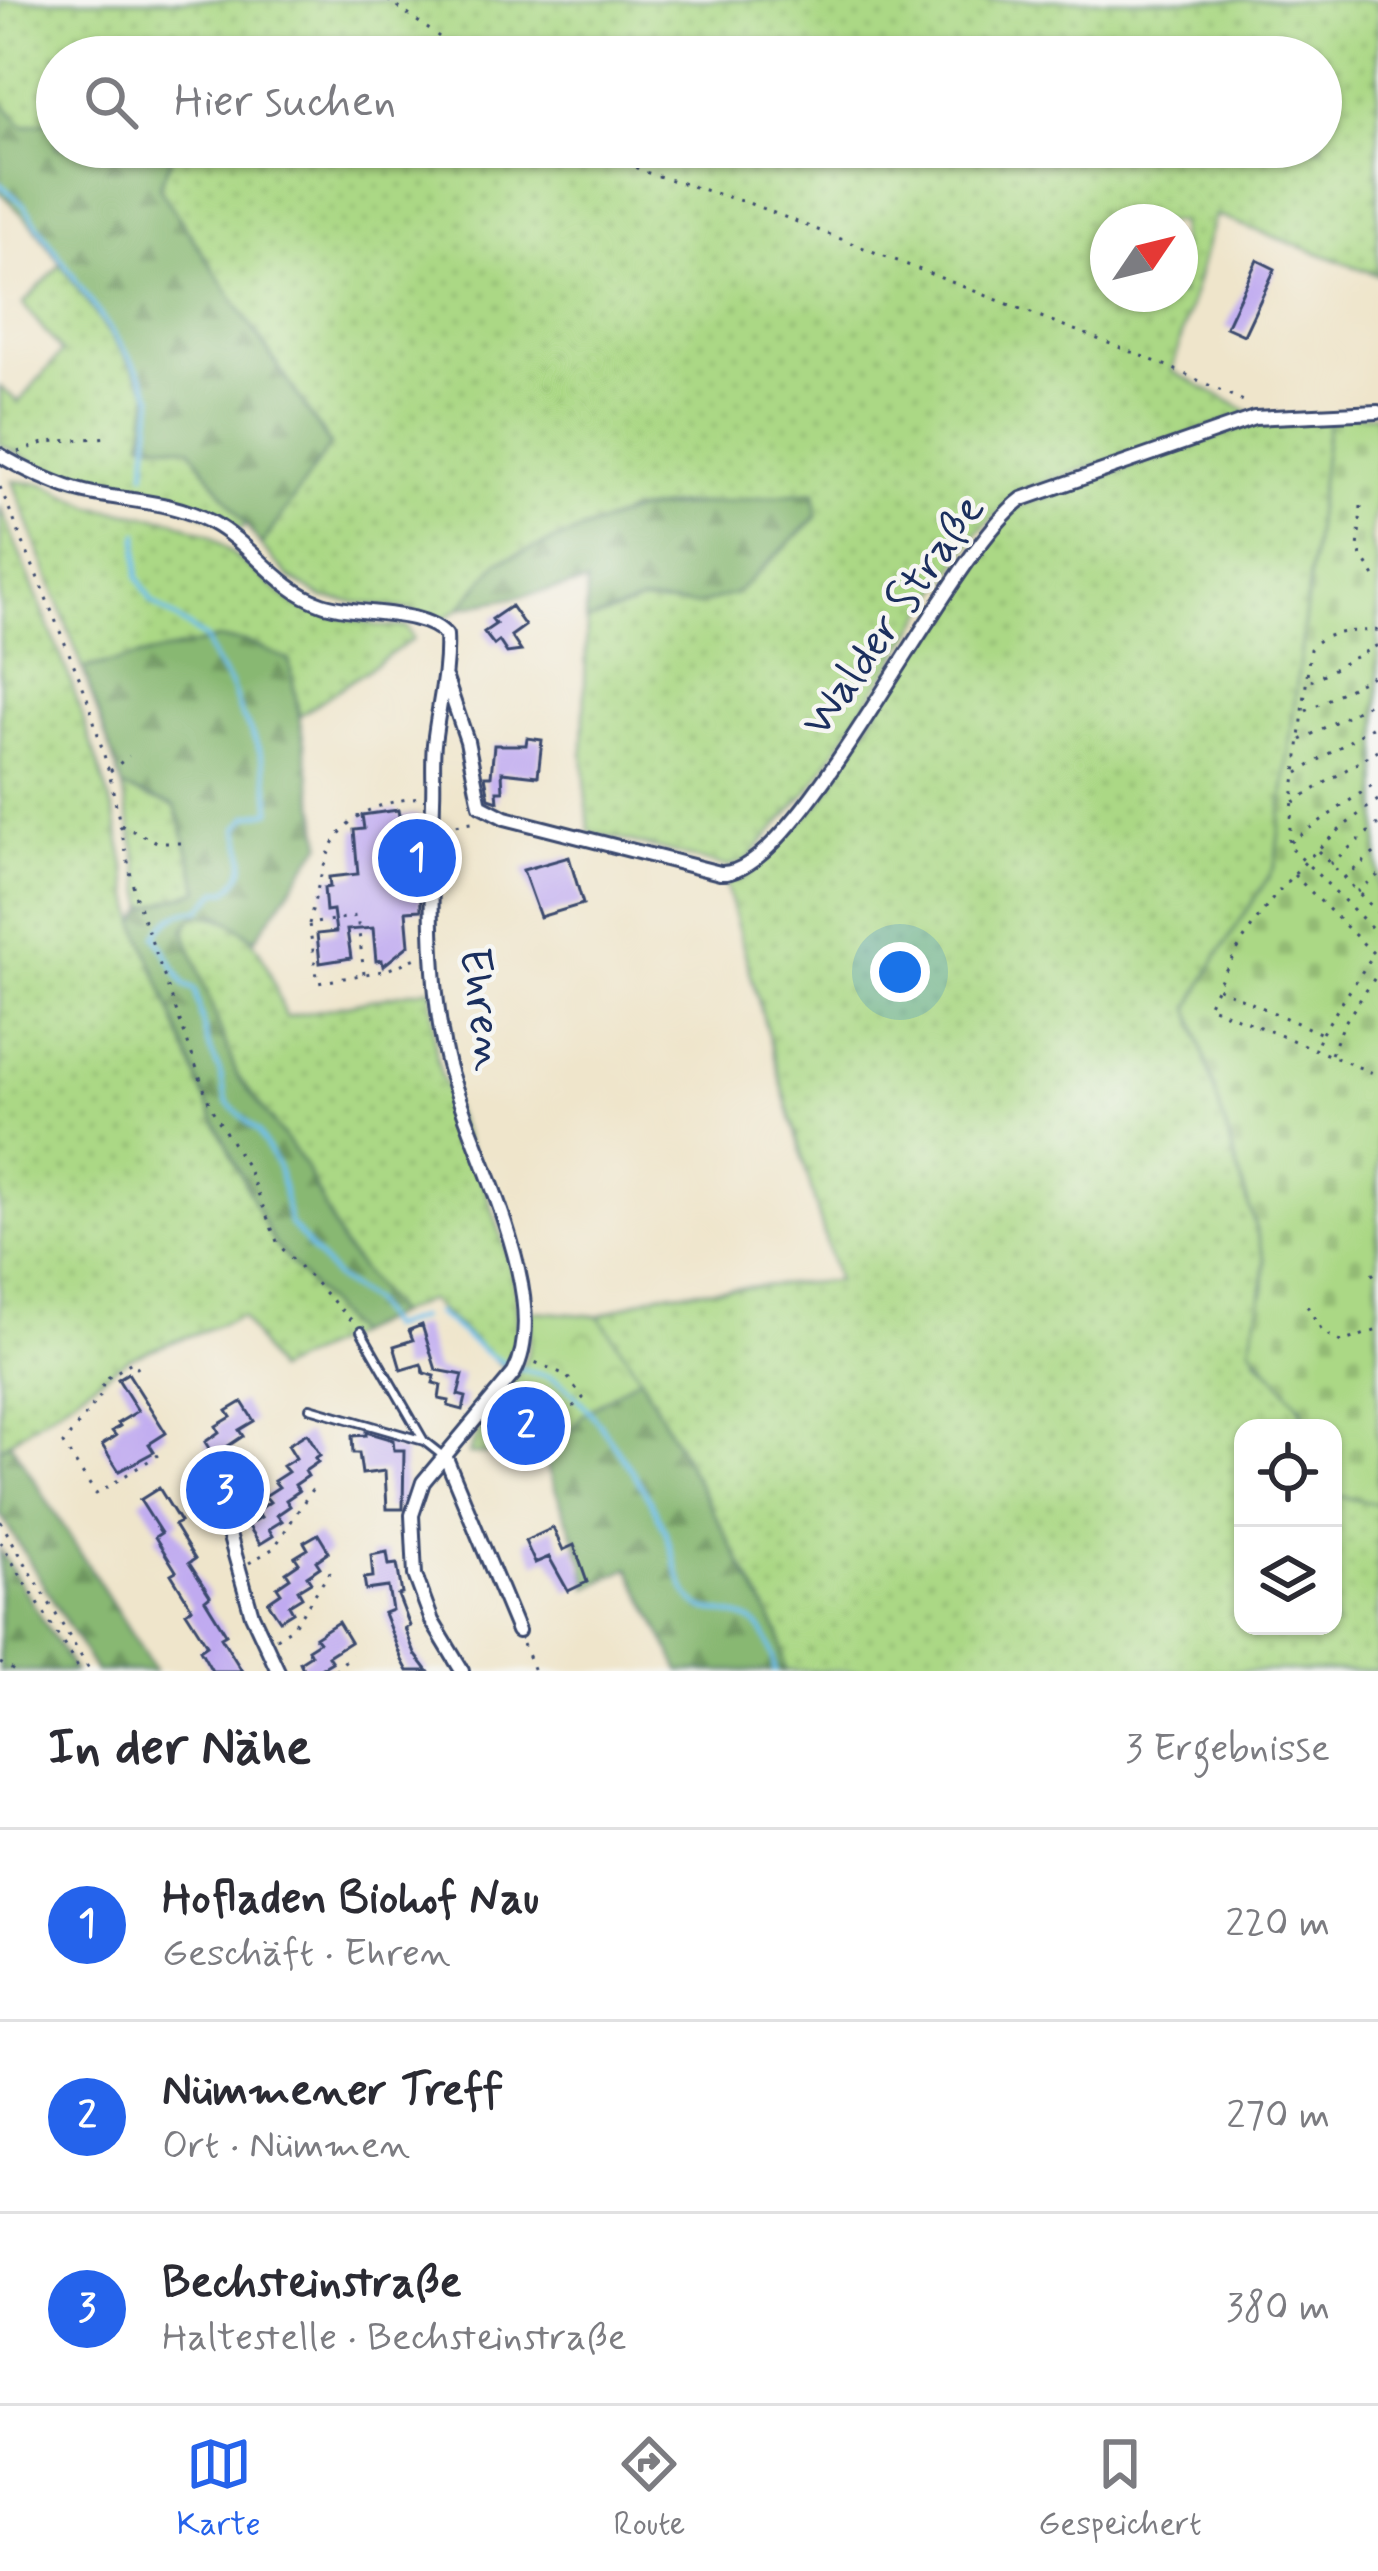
<!DOCTYPE html>
<html lang="de">
<head>
<meta charset="utf-8">
<style>
  :root { --surface:#fff; --page:#f7f7f7; --text:#2b2b33; --muted:#7c7c81; --line:#e1e1e2; --accent:#2563eb }
  body { margin:0; font-family:Mynerve,sans-serif; background:var(--page); color:var(--text) }
  .controls { position:absolute; right:36px; bottom:36px; display:grid; overflow:hidden; border-radius:24px; box-shadow:0 3px 9px #0004 }
  .controls button { width:108px; height:108px; display:grid; place-items:center; padding:0; border:0; border-bottom:3px solid var(--line); background:var(--surface); color:var(--text); font:60px sans-serif }
  .compass { position:absolute; left:1090px; top:204px; width:108px; height:108px; border-radius:50%; background:var(--surface); box-shadow:0 3px 9px #0004; rotate:55deg }
  .you { position:absolute; left:900px; top:972px; width:42px; height:42px; margin:-30px; border:9px solid #fff; border-radius:50%; background:#1a73e8; box-shadow:0 0 0 18px #1a73e833 }
  .badge { display:grid; place-items:center; width:78px; height:78px; border-radius:50%; background:var(--accent); color:#fff; font-size:39px; font-weight:700 }
  .pin { position:absolute; translate:-50% -50%; border:6px solid #fff; box-shadow:0 3px 12px #0006 }
  .list { margin:0; padding:0; list-style:none }
  h2 { display:flex; justify-content:space-between; align-items:center; height:156px; margin:0; padding:0 48px; font-size:51px }
  h2 small { font-size:39px; font-weight:400; color:var(--muted) }
  .list li { display:grid; grid-template-columns:78px 1fr auto; gap:36px; align-items:center; box-sizing:border-box; height:192px; padding:0 48px; border-top:3px solid var(--line) }
  .list b { display:block; font-size:45px; white-space:nowrap }
  .list p { margin:0; font-size:39px; white-space:nowrap; color:var(--muted) }
  .list em { font-size:39px; font-style:normal; color:var(--muted) }
  .icon { flex:none; width:66px; height:66px; fill:none; stroke:currentColor; stroke-width:2; stroke-linecap:round; stroke-linejoin:round }
  .map { position:relative; flex:none; width:1378px; height:1671px; overflow:hidden }
  .search { position:absolute; background:var(--surface); box-shadow:0 3px 9px #0004; left:36px; right:36px; top:36px; height:132px; display:flex; align-items:center; gap:30px; box-sizing:border-box; padding:0 42px; border-radius:66px; color:var(--muted); font-size:45px }
  .sheet { height:732px; background:var(--surface) }
  nav { display:flex; justify-content:space-around; align-items:center; box-sizing:border-box; height:168px; border-top:3px solid var(--line); background:var(--surface); font-size:33px; color:var(--muted) }
  nav a { display:grid; justify-items:center; gap:6px }
  nav .on { color:var(--accent) }
  .map>svg:first-child { display:block }
  .grass { fill:url(#grass-dots); stroke:#638472; stroke-width:3; fill-rule:evenodd }
  .forest { fill:url(#forest-firs); stroke:#527468; stroke-width:3 }
  .cemetery { fill:url(#cemetery-stones); stroke:#638472; stroke-width:3 }
  .park { fill:url(#park-crowns); stroke:#638472; stroke-width:3 }
  .lines { fill:none; stroke-linecap:round; stroke-linejoin:round }
  .stream { stroke:#70c0ec; stroke-width:4.5 }
  .building { fill:#c0aaf0 }
  .lane-casing { stroke:#3b4a6e; stroke-width:12 }
  .street-casing { stroke:#3b4a6e; stroke-width:18 }
  .path { stroke:#3b4a6e; stroke-width:3; stroke-dasharray:3 9; stroke-linecap:butt }
  .lane { stroke:#fff; stroke-width:6 }
  .street { stroke:#fff; stroke-width:12 }
  .labels { text-anchor:middle; dominant-baseline:central; stroke-width:9; stroke-linejoin:round; paint-order:stroke }
  .street-label { font-size:45px; fill:#1b2f5e; stroke:#f6f6f2 }
</style>
</head>
<body>
<div class="map">
<svg width="1378" height="1671" viewBox="0 0 1378 1671">
  <defs>
    <pattern id="grass-dots" width="8" height="8" patternUnits="userSpaceOnUse" patternTransform="scale(3)"><rect width="8" height="8" fill="#abd885"/><path d="M2 2h.1M6 6h.1" fill="none" stroke="#93ba75" stroke-width="1.8" stroke-linecap="round"/></pattern>
    <pattern id="forest-firs" width="22" height="20" patternUnits="userSpaceOnUse" patternTransform="scale(3)"><rect width="22" height="20" fill="#88b872"/><path d="M5 1l3.5 6h-7zM16 11l3.5 6h-7z" fill="#6e9661"/></pattern>
    <pattern id="cemetery-stones" width="16" height="16" patternUnits="userSpaceOnUse" patternTransform="scale(3)"><rect width="16" height="16" fill="#abd885"/><path d="M2 7V4a2 2 0 0 1 4 0v3zM10 15v-3a2 2 0 0 1 4 0v3z" fill="#93ba75"/></pattern>
    <pattern id="park-crowns" width="20" height="18" patternUnits="userSpaceOnUse" patternTransform="scale(3)"><rect width="20" height="18" fill="#abd885"/><path d="M2 6a3 3 0 1 1 6 0M12 15a3 3 0 1 1 6 0" fill="none" stroke="#93ba75"/></pattern>
  </defs>
  <rect width="100%" height="100%" fill="#f6f6f2"/>
  <filter id="ink" filterUnits="userSpaceOnUse"><feTurbulence type="fractalNoise" baseFrequency=".00833" numOctaves="2"/><feDisplacementMap in="SourceGraphic" scale="24" xChannelSelector="R" yChannelSelector="G"/><feConvolveMatrix kernelMatrix="1 2 1 2 8 2 1 2 1" color-interpolation-filters="sRGB"/></filter>
  <filter id="wash" filterUnits="userSpaceOnUse"><feTurbulence type="fractalNoise" baseFrequency=".004" numOctaves="4" result="noise"/><feDisplacementMap in="SourceGraphic" scale="48" xChannelSelector="R" yChannelSelector="G"/><feGaussianBlur stdDeviation="2.7" result="paint"/><feColorMatrix in="noise" values="0 0 0 0 0 0 0 0 0 0 0 0 0 0 0 0 0 1.4 0 .05"/><feComposite in="paint" operator="in"/></filter>
  <g filter="url(#wash)">
    <rect width="100%" height="100%" fill="#efe5cb"/>
    <!-- grass -->
    <path class="grass" d="M0 0H1378V275L1215 215 1172 371 1251 413 1022 490 977 533 811 788 746 861 727 867 589 831 583 751 587 619 641 602 697 605 735 594 817 517 785 498 670 505 634 511 499 561 460 608 442 620 406 609 323 598 289 577 261 546 330 444 158 186 171 160 161 147H1321V57H57V119L23 126 0 101ZM1108 222H1180V294H1108Z
      M61 264 149 392 143 441 190 448 246 525 240 529 155 493 72 482 0 444V387L19 402 62 352 23 304Z
      M1329 416 1275 867 1217 957 1190 1008 1265 1260 1255 1357C1275 1377 1304 1399 1305 1428H1243V1626H1333V1495L1378 1504V1671H785L779 1634 640 1376 599 1316 660 1293 837 1281 725 882 746 877 821 802 881 703 1006 517 1017 507 1259 422Z
      M13 481 44 484 93 507 173 520 208 534 297 607 380 626 407 627 413 639 299 716 289 660 218 639 83 669Z
      M0 505 70 679 115 816 136 922 274 1244 353 1334 275 1371 242 1316 129 1358 0 1448Z
      M123 788 176 806 200 891 146 908Z
      M193 915C259 915 266 966 286 1017L431 988C434 1015 432 1046 440 1071 461 1140 549 1306 505 1369L428 1300 396 1314 342 1245 305 1165 237 1075 184 930Z"/>
    <!-- forest -->
    <path class="forest" d="M0 101 24 126 57 119V147H161L171 160 159 187 330 445 261 546 190 448 143 441 149 392 135 368 34 226 0 192Z
      M815 492 817 516 735 594 697 605 641 602 586 622 587 583 460 608 499 561 634 511Z
      M218 639 247 642 289 660 322 843 255 939 220 915H194L184 930 237 1075 305 1165 342 1245 396 1314 353 1334 274 1244 209 1109 136 922 146 908 200 890 175 806 123 788 83 669Z
      M640 1376 779 1634 785 1671H680L629 1568 588 1588 584 1563 546 1465 582 1415Z
      M10 1442 155 1671H96L0 1513V1448Z
      M0 1550 74 1671H0Z"/>
    <!-- cemetery -->
    <path class="cemetery" d="M1378 415V492L1370 540 1378 564V1504L1333 1495V1428H1305L1302 1408 1250 1347 1264 1288 1265 1260 1190 1008 1217 957 1275 867 1329 416Z"/>
    <!-- park -->
    <path class="park" d="M531 1311 599 1316 640 1376 582 1415 546 1465 532 1456 512 1460 509 1454H469C478 1418 512 1395 525 1360 532 1344 531 1327 531 1311Z"/>
    <g class="lines">
      <!-- stream -->
      <path class="stream" d="M0 184 24 205 142 376 153 397 145 473
        M138 534V577L152 602 206 639C211 659 218 666 229 682 236 692 236 708 243 718 263 751 268 771 271 811L248 816 238 828C246 853 249 873 227 891H218L200 910C182 909 165 920 156 936L185 985 195 990 207 1042 220 1072 227 1102 258 1132 279 1169 290 1224 337 1279 371 1302 388 1328 419 1318
        M436 1313C459 1330 483 1355 510 1366 528 1372 547 1373 562 1384 594 1408 646 1489 663 1526 673 1547 676 1576 688 1595 712 1631 766 1589 775 1671"/>
    </g>
    <g id="blocks">
      <!-- building -->
      <path class="building" d="M1257 260 1275 269 1244 335 1226 327Z
        M511 606 525 626 511 636 521 651 507 653 499 641 494 645 484 632 496 624 492 619Z
        M527 738 542 740 538 776 502 772 503 791H497L498 801 489 798 485 776H491L494 745H526Z
        M398 810 399 816 419 815 421 910 406 911 409 945 383 966 382 960 376 961 373 928 347 930 351 958 320 963 317 934 336 932 333 910 326 911 324 888 330 887 329 877 358 874 354 830 364 829 362 815Z
        M569 857 583 904 540 917 523 870Z
        M422 1325 436 1370 463 1375 458 1395 466 1397 463 1410 448 1406 449 1401 439 1399 441 1385 433 1383 435 1376 424 1373 421 1364 401 1370 394 1346 413 1340 409 1330Z
        M128 1373 166 1433 149 1444 154 1452 119 1471 102 1445 116 1436 112 1431 120 1426 118 1423 138 1411 118 1379Z
        M242 1402 254 1421 239 1430 243 1436 228 1446 232 1451 217 1461 205 1442 219 1432 216 1426 231 1417 227 1411Z
        M523 1406 545 1420 529 1446 507 1432Z
        M366 1432 393 1440 394 1450H404L403 1509H387L385 1471 362 1474 359 1453H353L352 1436 366 1435Z
        M307 1433 320 1455 315 1458 318 1462 305 1471 308 1476 295 1485 299 1491 286 1500 290 1506 277 1515 282 1521 269 1529 273 1536 260 1544 248 1525 261 1517 257 1511 270 1502 265 1496 279 1487 274 1481 288 1472 283 1466 296 1458 288 1445Z
        M159 1488 180 1522 174 1525 195 1559 189 1563 210 1596 205 1600 226 1634 221 1637 242 1671H212L200 1650 207 1645 186 1612 192 1608 171 1574 176 1571 155 1537 161 1533 140 1500Z
        M553 1528 563 1550 574 1545 587 1582 568 1591 549 1557 535 1563 525 1541Z
        M318 1534 329 1552 316 1561 320 1567 307 1576 311 1582 298 1590 302 1597 289 1605 293 1612 280 1620 268 1602 281 1593 277 1587 290 1578 286 1572 299 1563 295 1557 308 1549 304 1542Z
        M387 1552 389 1565 397 1564 402 1594 398 1595 410 1626 405 1628 415 1654 428 1671H408L402 1660 384 1613 392 1610 388 1587 366 1590 364 1578 373 1577 371 1555Z
        M338 1622 350 1642 328 1656 332 1662 317 1671H304L300 1662 311 1655 308 1649 319 1642 315 1637Z"/>
    </g>
  </g>
  <g filter="url(#ink)">
    <use href="#blocks" fill-opacity="0" stroke="#3b4a6e" stroke-width="3"/>
    <g class="lines">
      <defs>
        <path id="lane" d="M361 1331 424 1441
          M310 1408 424 1441 443 1456
          M481 1417 492 1426 505 1421 507 1407 496 1398"/>
        <path id="street" d="M0 455C20 468 62 487 85 492 129 502 170 500 211 522 252 544 277 589 322 604 356 616 423 608 446 635 448 673 438 707 434 744 432 763 434 781 433 800 431 879 428 979 446 1057 465 1139 556 1295 514 1373L423 1482 412 1515 415 1575 432 1621 462 1671
          M446 679 467 741 480 805 505 818 720 873C798 879 946 554 1022 499L1254 418 1378 412
          M446 1458 518 1631
          M218 1495 252 1615 278 1671"/>
      </defs>
      <!-- lane casing -->
      <use href="#lane" class="lane-casing"/>
      <!-- street casing -->
      <use href="#street" class="street-casing"/>
      <!-- path -->
      <path class="path" d="M388 0 467 57
        M592 147 645 172 751 204 1167 366 1250 404
        M18 452 47 442 110 437
        M0 487 86 694 109 772 135 895 211 1108 248 1169 278 1244 356 1325
        M1361 506 1358 550 1378 581
        M1378 630C1355 632 1325 629 1310 649L1288 845 1378 934
        M1311 681 1378 645
        M1306 711 1378 673
        M1301 740 1378 699
        M110 771 129 756
        M1298 773 1378 723
        M1378 800C1302 854 1246 921 1208 1006L1378 1075
        M1294 802 1378 750
        M121 825 159 843H183
        M445 827 477 821
        M1290 842 1378 781
        M1318 851 1378 913
        M1330 864 1378 824
        M1294 875 1374 954 1378 949
        M1344 878 1378 850
        M1357 892 1378 875
        M309 924C328 844 332 809 420 797
        M364 974 357 916 309 924 318 983 387 970 421 956
        M1218 988 1322 1034 1316 1048
        M1322 1033 1373 955
        M1331 1054 1345 1022 1378 973
        M1372 1273 1378 1282
        M1307 1306 1323 1332 1341 1342 1378 1330
        M138 1368 133 1361 103 1381 102 1394 63 1444 96 1494 158 1455
        M519 1389 568 1411 583 1398 566 1375 532 1361
        M531 1449 554 1409
        M0 1521 90 1671
        M0 1542 80 1671
        M249 1563 274 1548 316 1483
        M276 1638 292 1628 332 1569
        M523 1644 534 1671
        M0 1663 15 1671
        M335 1671 352 1654"/>
      <!-- lane -->
      <use href="#lane" class="lane"/>
      <!-- street -->
      <use href="#street" class="street"/>
    </g>
  </g>
  <g class="labels">
    <!-- street labels -->
    <g class="street-label">
      <text transform="translate(894 616) rotate(-55)">Walder Straße</text>
      <text transform="translate(481 1009) rotate(82)">Ehren</text>
    </g>
  </g>
</svg>
<div class="controls">
<button><svg class="icon" aria-label="locate" viewBox="0 0 24 24"><circle cx="12" cy="12" r="6"/><path d="M12 2v4M12 18v4M2 12h4M18 12h4"/></svg></button>
<button><svg class="icon" aria-label="layers" viewBox="0 0 24 24"><path d="M12 4l9 5-9 5-9-5zM3 14l9 5 9-5"/></svg></button>
</div>
<svg class="compass" viewBox="-18 -18 36 36"><path d="M0-13l5 13h-10z" fill="#e53935"/><path d="M0 13l5-13h-10z" fill="#7c7c81"/></svg>
<div class="you"></div>
<div class="pin badge" style="left:417px;top:858px">1</div>
<div class="pin badge" style="left:526px;top:1426px">2</div>
<div class="pin badge" style="left:225px;top:1490px">3</div>
<div class="search"><svg class="icon" aria-label="search" viewBox="0 0 24 24"><circle cx="10" cy="10" r="6"/><path d="M15 15l6 6"/></svg>Hier suchen</div>
</div>
<section class="sheet">
<h2>In der Nähe<small>3 Ergebnisse</small></h2>
<ul class="list">
<li><span class="badge">1</span><div><b>Hofladen Biohof Nau</b><p>Geschäft · Ehren</p></div><em>220 m</em></li>
<li><span class="badge">2</span><div><b>Nümmener Treff</b><p>Ort · Nümmen</p></div><em>270 m</em></li>
<li><span class="badge">3</span><div><b>Bechsteinstraße</b><p>Haltestelle · Bechsteinstraße</p></div><em>380 m</em></li>
</ul>
</section>
<nav>
<a class="on"><svg class="icon" aria-label="map" viewBox="0 0 24 24"><path d="M3 6l6-2 6 2 6-2v14l-6 2-6-2-6 2zM9 4v14M15 6v14"/></svg>Karte</a>
<a><svg class="icon" aria-label="directions" viewBox="0 0 24 24"><path d="M12 3l9 9-9 9-9-9zM9 14v-3h6M13 9l2 2-2 2"/></svg>Route</a>
<a><svg class="icon" aria-label="saved" viewBox="0 0 24 24"><path d="M7 4h10v16l-5-4-5 4z"/></svg>Gespeichert</a>
</nav>
</body>
</html>
